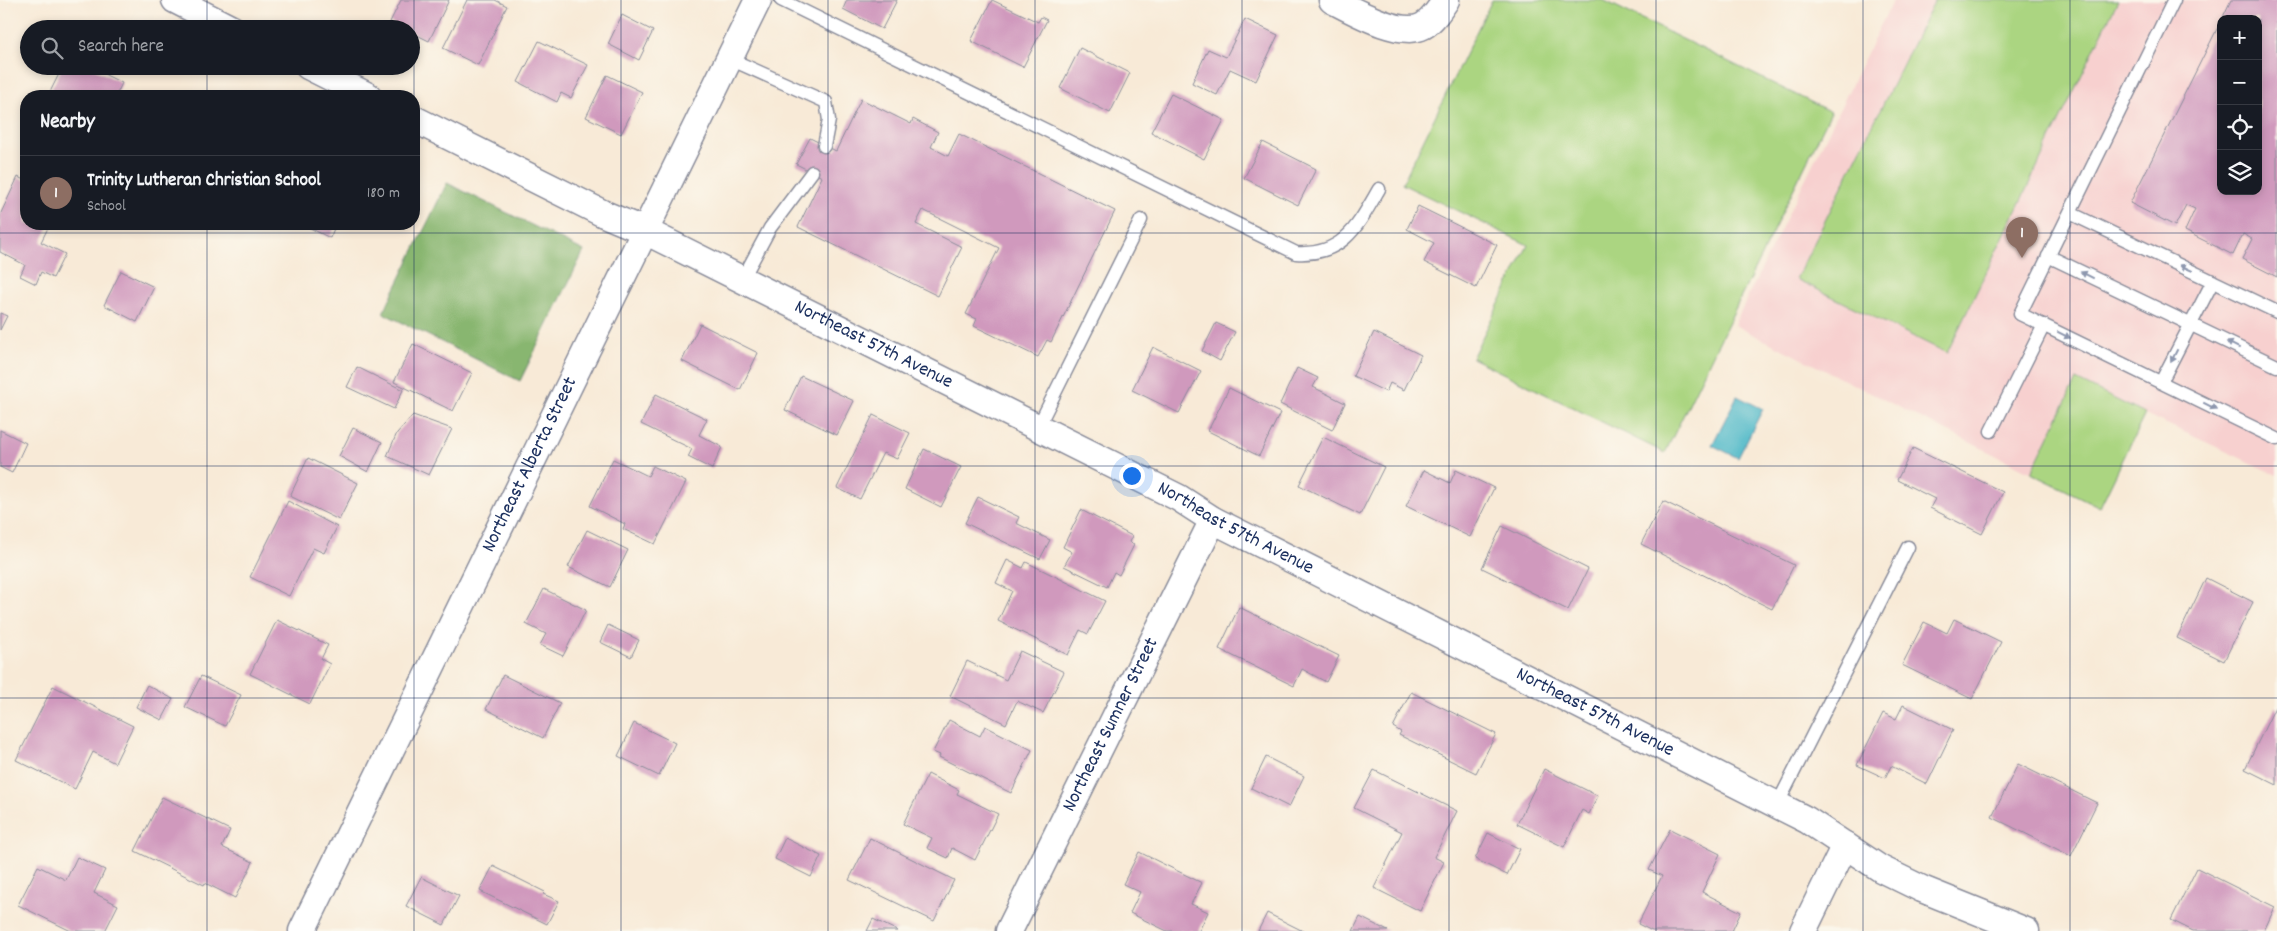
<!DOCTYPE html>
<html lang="en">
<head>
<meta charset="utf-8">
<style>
  :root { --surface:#171b24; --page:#20242c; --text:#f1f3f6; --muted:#9ea1a6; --line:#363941; --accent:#ea580c }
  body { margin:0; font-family:Dekko,sans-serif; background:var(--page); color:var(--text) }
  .controls { position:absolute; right:15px; top:15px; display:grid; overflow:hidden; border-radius:10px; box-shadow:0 2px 8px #0003 }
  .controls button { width:45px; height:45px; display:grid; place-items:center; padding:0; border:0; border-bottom:1px solid var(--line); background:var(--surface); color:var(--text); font:25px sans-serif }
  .you { position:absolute; left:1131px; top:475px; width:18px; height:18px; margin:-12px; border:4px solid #fff; border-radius:50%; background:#1a73e8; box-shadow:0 0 0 8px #1a73e833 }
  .badge { display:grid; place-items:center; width:32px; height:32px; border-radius:50%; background:var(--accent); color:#fff; font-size:16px; font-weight:700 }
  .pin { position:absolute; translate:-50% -41px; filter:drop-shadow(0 1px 2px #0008) }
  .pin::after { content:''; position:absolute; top:26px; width:18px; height:15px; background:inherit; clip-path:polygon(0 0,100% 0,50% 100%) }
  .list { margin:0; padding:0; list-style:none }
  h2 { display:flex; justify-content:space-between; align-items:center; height:65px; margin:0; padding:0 20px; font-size:21px }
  h2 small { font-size:16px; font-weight:400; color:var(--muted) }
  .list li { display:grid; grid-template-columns:32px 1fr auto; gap:15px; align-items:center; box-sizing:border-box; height:75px; padding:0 20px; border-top:1px solid var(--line) }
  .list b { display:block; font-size:19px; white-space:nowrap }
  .list p { margin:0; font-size:16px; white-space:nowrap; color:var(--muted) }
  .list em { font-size:16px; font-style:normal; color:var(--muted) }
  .icon { flex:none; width:28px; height:28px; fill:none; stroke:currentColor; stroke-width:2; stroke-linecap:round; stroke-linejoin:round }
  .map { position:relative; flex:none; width:2277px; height:931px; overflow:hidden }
  .search { position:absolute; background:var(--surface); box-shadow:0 2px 8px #0003; left:20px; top:20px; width:400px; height:55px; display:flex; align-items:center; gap:12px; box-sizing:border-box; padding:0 18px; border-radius:28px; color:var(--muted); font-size:19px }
  .panel { position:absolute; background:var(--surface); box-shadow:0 2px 8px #0003; left:20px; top:90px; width:400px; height:140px; border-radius:20px }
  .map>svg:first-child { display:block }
  .built { fill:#f7d0cf; fill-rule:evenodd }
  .green { fill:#abd581; stroke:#638270 }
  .forest { fill:#88b66f; stroke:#527266 }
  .water { fill:#4bb7c7; stroke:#337392 }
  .building { fill:#d099bd }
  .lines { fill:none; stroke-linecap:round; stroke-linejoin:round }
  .service-casing { stroke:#8a8c9a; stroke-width:15 }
  .minor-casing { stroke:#8a8c9a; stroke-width:29 }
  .service { stroke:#fff; stroke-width:12 }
  .minor { stroke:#fff; stroke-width:26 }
  .oneway { fill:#8d97ae }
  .grid { fill:none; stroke:#1b2f5e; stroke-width:1; stroke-opacity:0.55 }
  .labels { text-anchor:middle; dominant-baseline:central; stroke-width:5; stroke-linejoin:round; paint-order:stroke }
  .street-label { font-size:20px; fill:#1b2f5e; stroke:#fbf7ec }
</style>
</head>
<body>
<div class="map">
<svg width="2277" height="931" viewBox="0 0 2277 931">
  <rect width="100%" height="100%" fill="#fbf7ec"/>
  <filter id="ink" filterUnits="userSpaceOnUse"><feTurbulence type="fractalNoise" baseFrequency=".02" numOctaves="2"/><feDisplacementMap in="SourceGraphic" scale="10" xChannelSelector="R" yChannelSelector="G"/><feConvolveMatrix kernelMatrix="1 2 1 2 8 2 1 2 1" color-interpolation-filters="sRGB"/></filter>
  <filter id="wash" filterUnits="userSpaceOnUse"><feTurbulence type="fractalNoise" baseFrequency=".0096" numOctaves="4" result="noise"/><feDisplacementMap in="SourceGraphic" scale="20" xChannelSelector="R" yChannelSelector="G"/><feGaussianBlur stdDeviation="1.12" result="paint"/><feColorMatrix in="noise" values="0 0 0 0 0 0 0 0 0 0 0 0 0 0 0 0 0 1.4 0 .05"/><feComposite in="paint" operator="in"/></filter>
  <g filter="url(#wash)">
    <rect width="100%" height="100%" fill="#f8ead7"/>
    <!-- built -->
    <path class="built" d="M1893 0H2277V475L2145 414 2100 507 1734 325ZM2221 19H2258V191H2221Z"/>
    <!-- green -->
    <path class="green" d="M1492 0H1603L1831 112 1665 453 1472 358 1528 245 1402 184Z
      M1935 0H2118L1947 353 1796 279Z
      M2076 380 2145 414 2100 507 2031 473Z"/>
    <!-- forest -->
    <path class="forest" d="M447 183 584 251 520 381 383 313Z"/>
    <!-- water -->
    <path class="water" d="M1737 396 1763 409 1738 458 1712 445Z"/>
    <g id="blocks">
      <!-- building -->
      <path class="building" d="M401 0H449L429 41 411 32V29H404L390 22Z
        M467 0H495L507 6 478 65 443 48Z
        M847 0H897L882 29 843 9Z
        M992 0 1038 22 1041 17 1047 20 1023 67 971 41Z
        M2231 0H2277V277L2242 259 2252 239 2243 234 2233 255 2185 231 2195 209 2186 205 2175 226 2130 203 2221 21V191H2258V19H2222Z
        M622 15 653 31 639 60 608 44Z
        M1245 19 1278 35 1256 81 1230 69 1217 95 1192 83 1208 49 1226 57Z
        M539 41 588 65 571 98 561 93 557 102 518 82Z
        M1080 48 1130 73 1110 113 1060 88Z
        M63 66H88L122 83 116 96H48Z
        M607 75 642 92 621 134 586 117Z
        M1171 94 1224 120 1204 159 1151 132Z
        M861 99 911 124 913 119 938 132 931 147 948 156 959 134 1115 211 1051 342 1047 340 1038 357 974 326 977 319 966 314 999 248 923 210 916 224 962 247 938 296 798 227 822 177 796 164 810 138 836 151Z
        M1263 142 1316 169 1298 205 1244 178Z
        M18 177 26 181V224H50L41 242 65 254 53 278 41 272 36 284 20 276 25 265 0 252V215Z
        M1418 206 1497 245 1476 288 1424 262 1434 243 1407 229Z
        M302 224H336L330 238Z
        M121 271 154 287 137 322 104 305Z
        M0 313 7 316 0 330Z
        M1216 323 1235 332 1220 361 1202 351Z
        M700 324 758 353 740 390 682 361Z
        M1374 332 1421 355 1404 390 1390 383 1386 392 1353 376Z
        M413 344 472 373 453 411 394 382Z
        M1153 347 1201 371 1179 413 1132 390Z
        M357 367 403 390 394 409 347 387Z
        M1297 368 1318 378 1313 387 1345 403 1332 430 1280 404Z
        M801 376 854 401 837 435 785 410Z
        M1229 388 1280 413 1259 456 1208 431Z
        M656 394 707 419 699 435 722 447 712 469 688 457 692 449 641 424Z
        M413 415 452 429 429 475 387 456 397 433Z
        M873 415 910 433 897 459 883 453 860 499 837 488Z
        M353 428 382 442 368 472 339 456Z
        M0 430 26 443 12 473 0 467Z
        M1323 437 1384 467 1360 515 1299 485Z
        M1913 448 2003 492 1982 534 1930 508 1935 499 1897 480Z
        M924 449 961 467 941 507 905 489Z
        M308 458 358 483 339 520 290 496Z
        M613 459 648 476 653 466 686 482 655 544 623 529 625 524 590 506Z
        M1424 470 1450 483 1456 470 1494 488 1470 537 1406 506Z
        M978 497 1019 517 1016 523 1050 540 1040 559 965 523Z
        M288 501 337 527 324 553 313 548 289 596 250 577Z
        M1663 501 1794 565 1772 609 1641 544Z
        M1081 510 1132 536 1129 542 1134 545 1119 575 1114 572 1107 587 1064 566 1072 552 1063 547Z
        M1502 526 1588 569 1568 610 1482 568Z
        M587 530 628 550 610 587 568 567Z
        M1007 560 1023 568 1026 562 1105 601 1088 634 1080 630 1068 655 998 621 1012 591 996 583Z
        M2206 578 2253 602 2224 661 2177 638Z
        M544 589 586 610 563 656 540 645 546 634 526 624Z
        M1239 607 1339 656 1326 682 1302 669 1294 686 1219 649Z
        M1954 619 2001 642 1972 699 1902 665 1924 622 1947 633Z
        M277 620 328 645 321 659 330 664 310 704 250 674Z
        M608 625 639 640 631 657 600 642Z
        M1020 651 1064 672 1043 713 1017 701 1006 724 950 696 967 661 1006 680Z
        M503 675 560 703 543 738 486 709Z
        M201 676 241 695 225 726 185 707Z
        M147 685 173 699 162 720 136 707Z
        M53 686 133 726 115 763 93 752 75 789 16 760Z
        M1411 692 1496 734 1476 773 1399 735 1401 732 1393 727Z
        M1903 705 1953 730 1927 784 1891 766 1885 778 1857 765 1883 713 1896 719Z
        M2275 707 2277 708V785L2245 769Z
        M949 720 980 736 985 726 1032 750 1011 793 939 757 940 755 933 752Z
        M634 723 675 743 659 776 618 756Z
        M1266 757 1304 776 1289 807 1251 788Z
        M2018 764 2097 803 2071 856 1992 817Z
        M1544 769 1598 796 1589 814 1582 810 1564 847 1517 824Z
        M1374 770 1457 811 1434 857 1444 862 1420 911 1374 888 1402 832 1354 808Z
        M928 774 959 790 957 794 998 814 975 860 952 848 948 858 927 848 932 838 903 824Z
        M162 797 230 830 222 847 253 862 235 898 205 883 204 885 135 851Z
        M1670 829 1720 854 1702 892 1741 912 1732 931H1652L1638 924 1662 876 1649 870Z
        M1488 833 1520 849 1507 875 1475 859Z
        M785 838 821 856 811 877 775 859Z
        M870 838 954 880 934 921 849 880Z
        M1139 852 1202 883 1191 904 1208 912 1199 931H1167L1130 913 1140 892 1123 884Z
        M77 857 105 870 94 893 118 905 105 931H71L18 905 38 866 66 880Z
        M493 866 545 892 543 894 559 901 547 924 480 891Z
        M2197 868 2275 907 2264 931H2193L2171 920Z
        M421 877 459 896 444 925 406 906Z
        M1267 913 1303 931H1258Z
        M1360 917 1388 931H1353Z
        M873 919 898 931H867Z"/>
    </g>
  </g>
  <g filter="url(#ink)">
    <use href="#blocks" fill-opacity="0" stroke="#8a8c9a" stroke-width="1"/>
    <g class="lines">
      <defs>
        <path id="service" d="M781 0 1296 253C1344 256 1358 225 1379 189
          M2174 0 2020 314 2277 439
          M730 59 826 102 829 120 824 146
          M2070 213 2277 312
          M2048 256 2277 366
          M742 280 770 228 812 172
          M2161 382 2213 281
          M1038 427 1141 220
          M1991 431 2044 325
          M1777 805 1908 547"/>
        <g id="minor">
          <path d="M175 0 232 29"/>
          <path d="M1332 0C1352 10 1400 38 1423 26 1432 21 1440 9 1446 0"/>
          <path d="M308 66 368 96"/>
          <path id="s1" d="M414 119 604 214 645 231 1179 498 1213 520 1245 536 1807 820 1881 869 1922 889 2026 931"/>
          <path id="s2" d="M302 931 758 0"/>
          <path id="s3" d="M1009 931 1213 520"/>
          <path d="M1803 931 1845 845"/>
        </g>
      </defs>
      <!-- service casing -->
      <use href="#service" class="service-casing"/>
      <!-- minor casing -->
      <use href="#minor" class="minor-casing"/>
      <!-- service -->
      <use href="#service" class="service"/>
      <!-- minor -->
      <use href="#minor" class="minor"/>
    </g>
    <!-- one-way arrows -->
    <defs><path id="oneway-solid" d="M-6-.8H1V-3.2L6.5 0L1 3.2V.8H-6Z" transform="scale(1.25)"/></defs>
    <g class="oneway">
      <use href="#oneway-solid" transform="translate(2186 268) rotate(-155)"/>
      <use href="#oneway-solid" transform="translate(2087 275) rotate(-154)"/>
      <use href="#oneway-solid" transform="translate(2064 335) rotate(26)"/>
      <use href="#oneway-solid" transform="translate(2233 345) rotate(-154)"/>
      <use href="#oneway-solid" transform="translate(2174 356) rotate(117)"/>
      <use href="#oneway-solid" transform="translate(2210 406) rotate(26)"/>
    </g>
  </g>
  <!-- grid -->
  <path class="grid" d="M207 0V29M414 0V931M621 0V931M828 0V931M1035 0V931M1242 0V931M1449 0V931M1656 0V931M1863 0V931M2070 0V931M207 66V96M207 224V931M0 233H2277M0 466H2277M0 698H2277"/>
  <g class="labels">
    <!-- street labels -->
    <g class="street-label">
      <text stroke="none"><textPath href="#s1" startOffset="512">Northeast 57th Avenue</textPath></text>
      <text stroke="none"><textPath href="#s2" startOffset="519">Northeast Alberta Street</textPath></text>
      <text stroke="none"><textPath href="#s1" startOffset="918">Northeast 57th Avenue</textPath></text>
      <text stroke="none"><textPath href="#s1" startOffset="1322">Northeast 57th Avenue</textPath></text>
      <text stroke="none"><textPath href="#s3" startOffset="230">Northeast Sumner Street</textPath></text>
    </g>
  </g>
</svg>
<div class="controls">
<button>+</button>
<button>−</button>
<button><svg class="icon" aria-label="locate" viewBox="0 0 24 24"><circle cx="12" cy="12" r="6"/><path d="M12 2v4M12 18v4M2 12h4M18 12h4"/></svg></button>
<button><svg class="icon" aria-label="layers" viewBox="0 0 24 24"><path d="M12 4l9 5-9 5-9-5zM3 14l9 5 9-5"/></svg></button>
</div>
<div class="you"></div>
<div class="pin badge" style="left:2022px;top:258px;background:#8d6e63">1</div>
<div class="search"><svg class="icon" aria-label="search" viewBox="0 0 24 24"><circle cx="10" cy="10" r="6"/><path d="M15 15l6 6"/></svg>Search here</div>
<section class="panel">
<h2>Nearby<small></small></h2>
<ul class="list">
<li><span class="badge" style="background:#8d6e63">1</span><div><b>Trinity Lutheran Christian School</b><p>School</p></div><em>180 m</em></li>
</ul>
</section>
</div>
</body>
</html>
